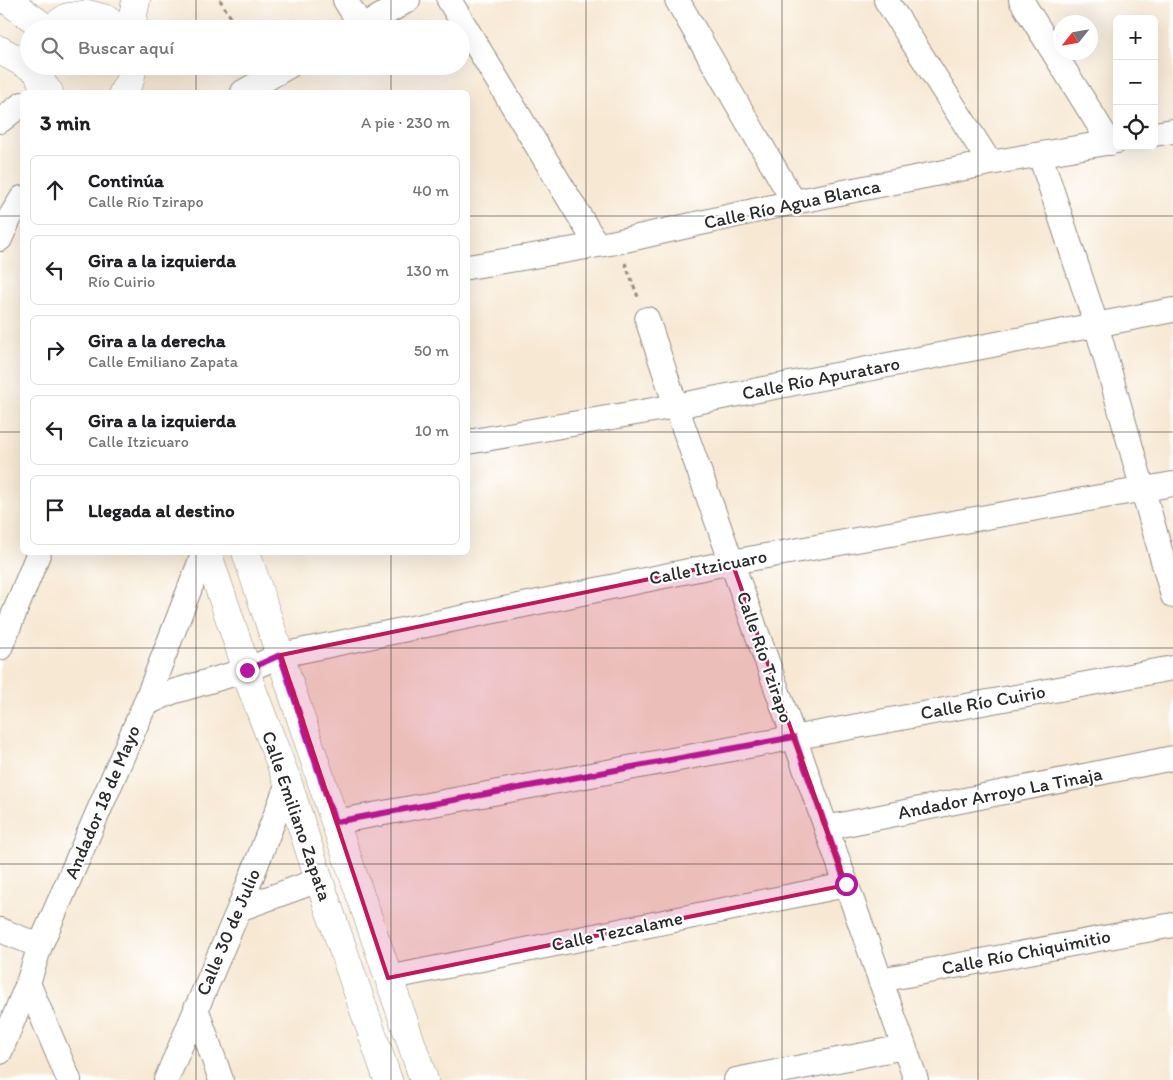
<!DOCTYPE html>
<html lang="es">
<head>
<meta charset="utf-8">
<style>
  :root { --surface:#fff; --page:#f6f6f6; --text:#202124; --muted:#757577; --line:#e0e0e0 }
  body { margin:0; font-family:Itim,sans-serif; background:var(--page); color:var(--text) }
  .controls { position:absolute; right:15px; top:15px; display:grid; overflow:hidden; border-radius:8px; box-shadow:0 5px 20px #0002 }
  .controls button { width:45px; height:45px; display:grid; place-items:center; padding:0; border:0; border-bottom:1px solid var(--line); background:var(--surface); color:var(--text); font:25px sans-serif }
  .compass { position:absolute; left:1053px; top:15px; width:45px; height:45px; border-radius:50%; background:var(--surface); box-shadow:0 5px 20px #0002; rotate:239deg }
  .stop { position:absolute; width:15px; height:15px; margin:-11px; border:4px solid #b5179e; border-radius:50%; background:#fff }
  .stop.end { background:#b5179e; border-color:#fff; box-shadow:0 1px 5px #0008 }
  .list { margin:0; padding:0; list-style:none }
  h2 { display:flex; justify-content:space-between; align-items:center; height:65px; margin:0; padding:0 20px; font-size:21px }
  h2 small { font-size:16px; font-weight:400; color:var(--muted) }
  .list li { display:grid; grid-template-columns:32px 1fr auto; gap:15px; align-items:center; box-sizing:border-box; height:70px; margin:0 10px 10px; padding:0 10px; border:1px solid var(--line); border-radius:8px }
  .list b { display:block; font-size:19px; white-space:nowrap }
  .list p { margin:0; font-size:16px; white-space:nowrap; color:var(--muted) }
  .list em { font-size:16px; font-style:normal; color:var(--muted) }
  .icon { flex:none; width:28px; height:28px; fill:none; stroke:currentColor; stroke-width:2; stroke-linecap:round; stroke-linejoin:round }
  .map { position:relative; flex:none; width:1173px; height:1080px; overflow:hidden }
  .search { position:absolute; background:var(--surface); box-shadow:0 5px 20px #0002; left:20px; top:20px; width:450px; height:55px; display:flex; align-items:center; gap:12px; box-sizing:border-box; padding:0 18px; border-radius:28px; color:var(--muted); font-size:19px }
  .panel { position:absolute; background:var(--surface); box-shadow:0 5px 20px #0002; left:20px; top:90px; width:450px; height:465px; border-radius:8px }
  .map>svg:first-child { display:block }
  .lines { fill:none; stroke-linecap:round; stroke-linejoin:round }
  .minor-casing { stroke:#918a7f; stroke-width:26 }
  .tertiary-casing { stroke:#918a7f; stroke-width:29 }
  .secondary-casing { stroke:#918a7f; stroke-width:29 }
  .path { stroke:#918a7f; stroke-width:3; stroke-dasharray:4 4; stroke-linecap:butt }
  .minor { stroke:#fff; stroke-width:24 }
  .tertiary { stroke:#fff; stroke-width:28 }
  .secondary { stroke:#fff; stroke-width:28 }
  .route { stroke:#b5179e; stroke-width:6 }
  .marked { fill:#c2185b; fill-opacity:0.2; stroke:#c2185b; stroke-width:4; stroke-linejoin:round }
  .grid { fill:none; stroke:#2b2b2b; stroke-width:1; stroke-opacity:0.55 }
  .labels { text-anchor:middle; dominant-baseline:central; stroke-width:4.5; stroke-linejoin:round; paint-order:stroke }
  .street-label { font-size:19px; fill:#2b2b2b; stroke:#fff }
</style>
</head>
<body>
<div class="map">
<svg width="1173" height="1080" viewBox="0 0 1173 1080">
  <rect width="100%" height="100%" fill="#fff"/>
  <filter id="ink" filterUnits="userSpaceOnUse"><feTurbulence type="fractalNoise" baseFrequency=".02" numOctaves="2"/><feDisplacementMap in="SourceGraphic" scale="10" xChannelSelector="R" yChannelSelector="G"/><feConvolveMatrix kernelMatrix="1 2 1 2 8 2 1 2 1" color-interpolation-filters="sRGB"/></filter>
  <filter id="wash" filterUnits="userSpaceOnUse"><feTurbulence type="fractalNoise" baseFrequency=".0096" numOctaves="4" result="noise"/><feDisplacementMap in="SourceGraphic" scale="20" xChannelSelector="R" yChannelSelector="G"/><feGaussianBlur stdDeviation="1.12" result="paint"/><feColorMatrix in="noise" values="0 0 0 0 0 0 0 0 0 0 0 0 0 0 0 0 0 1.4 0 .05"/><feComposite in="paint" operator="in"/></filter>
  <g filter="url(#wash)">
    <rect width="100%" height="100%" fill="#f7e8d3"/>
  </g>
  <g filter="url(#ink)">
    <g class="lines">
      <defs>
        <path id="minor" d="M345 0 362 27
          M449 0 597 245
          M677 0 794 202
          M886 0 990 163
          M1021 0 1110 143
          M359 29 408 0
          M243 92 289 66
          M0 121 22 104
          M1154 134 1173 131
          M1040 155 1096 324 1173 596
          M0 239 9 219 22 198
          M468 267 616 242 794 202 990 163 1117 141
          M647 319 676 406 916 1080
          M468 442 676 406 1173 310
          M0 648 39 552
          M145 704 172 692 247 670 281 655 732 562 1173 484
          M335 822 1173 668
          M826 828 1173 758
          M239 909 319 880
          M0 930 40 946
          M388 978 846 885
          M880 980 1173 925
          M28 983 69 1080
          M196 1008 221 1080
          M0 1052 28 983 40 946 145 704 204 552
          M166 1080 239 909 288 783
          M736 1080 904 1047"/>
        <path id="tertiary" d="M7 0 47 29
          M0 50 29 66"/>
        <path id="secondary" d="M50 29 68 17 88 14 106 19 119 29
          M132 29 133 16 136 0
          M38 66C37 75 43 86 49 92
          M123 92 130 80 133 66
          M207 552 247 670 250 684 288 783 319 880 388 1080
          M246 552 335 822 424 1080"/>
      </defs>
      <!-- minor casing -->
      <use href="#minor" class="minor-casing"/>
      <!-- tertiary casing -->
      <use href="#tertiary" class="tertiary-casing"/>
      <!-- secondary casing -->
      <use href="#secondary" class="secondary-casing"/>
      <!-- path -->
      <path class="path" d="M220 0 238 29
        M625 263 638 297"/>
      <!-- minor -->
      <use href="#minor" class="minor"/>
      <!-- tertiary -->
      <use href="#tertiary" class="tertiary"/>
      <!-- secondary -->
      <use href="#secondary" class="secondary"/>
    </g>
  </g>
  <g class="lines" filter="url(#ink)">
    <!-- route -->
    <path class="route" d="M247 670 280 655 335 822 794 737 846 884"/>
  </g>
  <!-- marked area -->
  <path class="marked" d="M732 562 846 885 388 978 281 655Z"/>
  <!-- grid -->
  <path class="grid" d="M196 0V29M391 0V29M586 0V1080M782 0V1080M978 0V1080M196 66V92M391 66V92M0 216H22M468 216H1173M0 432H22M468 432H1173M196 552V1080M391 552V1080M0 648H1173M0 864H1173"/>
  <g class="labels">
    <!-- street labels -->
    <g class="street-label">
      <text transform="translate(792 204) rotate(-12)">Calle Río Agua Blanca</text>
      <text transform="translate(821 378) rotate(-11)">Calle Río Apurataro</text>
      <text transform="translate(708 567) rotate(-11)">Calle Itzicuaro</text>
      <text transform="translate(765 657) rotate(71)">Calle Río Tzirapo</text>
      <text transform="translate(983 702) rotate(-10)">Calle Río Cuirio</text>
      <text transform="translate(1000 793) rotate(-11)">Andador Arroyo La Tinaja</text>
      <text transform="translate(102 802) rotate(-67)">Andador 18 de Mayo</text>
      <text transform="translate(297 816) rotate(71)">Calle Emiliano Zapata</text>
      <text transform="translate(617 931) rotate(-12)">Calle Tezcalame</text>
      <text transform="translate(228 932) rotate(-67)">Calle 30 de Julio</text>
      <text transform="translate(1026 952) rotate(-11)">Calle Río Chiquimitio</text>
    </g>
  </g>
</svg>
<div class="controls">
<button>+</button>
<button>−</button>
<button><svg class="icon" aria-label="locate" viewBox="0 0 24 24"><circle cx="12" cy="12" r="6"/><path d="M12 2v4M12 18v4M2 12h4M18 12h4"/></svg></button>
</div>
<svg class="compass" viewBox="-18 -18 36 36"><path d="M0-13l5 13h-10z" fill="#e53935"/><path d="M0 13l5-13h-10z" fill="#757577"/></svg>
<div class="stop" style="left:846px;top:884px"></div>
<div class="stop end" style="left:247px;top:670px"></div>
<div class="search"><svg class="icon" aria-label="search" viewBox="0 0 24 24"><circle cx="10" cy="10" r="6"/><path d="M15 15l6 6"/></svg>Buscar aquí</div>
<section class="panel">
<h2>3 min<small>A pie · 230 m</small></h2>
<ul class="list">
<li><svg class="icon" aria-label="ahead" viewBox="0 0 24 24"><path d="M12 20V5M6 11l6-6 6 6"/></svg><div><b>Continúa</b><p>Calle Río Tzirapo</p></div><em>40 m</em></li>
<li><svg class="icon" aria-label="left" viewBox="0 0 24 24"><path d="M17 20v-9H6M10 6l-5 5 5 5"/></svg><div><b>Gira a la izquierda</b><p>Río Cuirio</p></div><em>130 m</em></li>
<li><svg class="icon" aria-label="right" viewBox="0 0 24 24"><path d="M7 20v-9h11M14 6l5 5-5 5"/></svg><div><b>Gira a la derecha</b><p>Calle Emiliano Zapata</p></div><em>50 m</em></li>
<li><svg class="icon" aria-label="left" viewBox="0 0 24 24"><path d="M17 20v-9H6M10 6l-5 5 5 5"/></svg><div><b>Gira a la izquierda</b><p>Calle Itzicuaro</p></div><em>10 m</em></li>
<li><svg class="icon" aria-label="arrive" viewBox="0 0 24 24"><path d="M6 21V4h12l-3 4 3 4H6"/></svg><div><b>Llegada al destino</b></div></li>
</ul>
</section>
</div>
</body>
</html>
